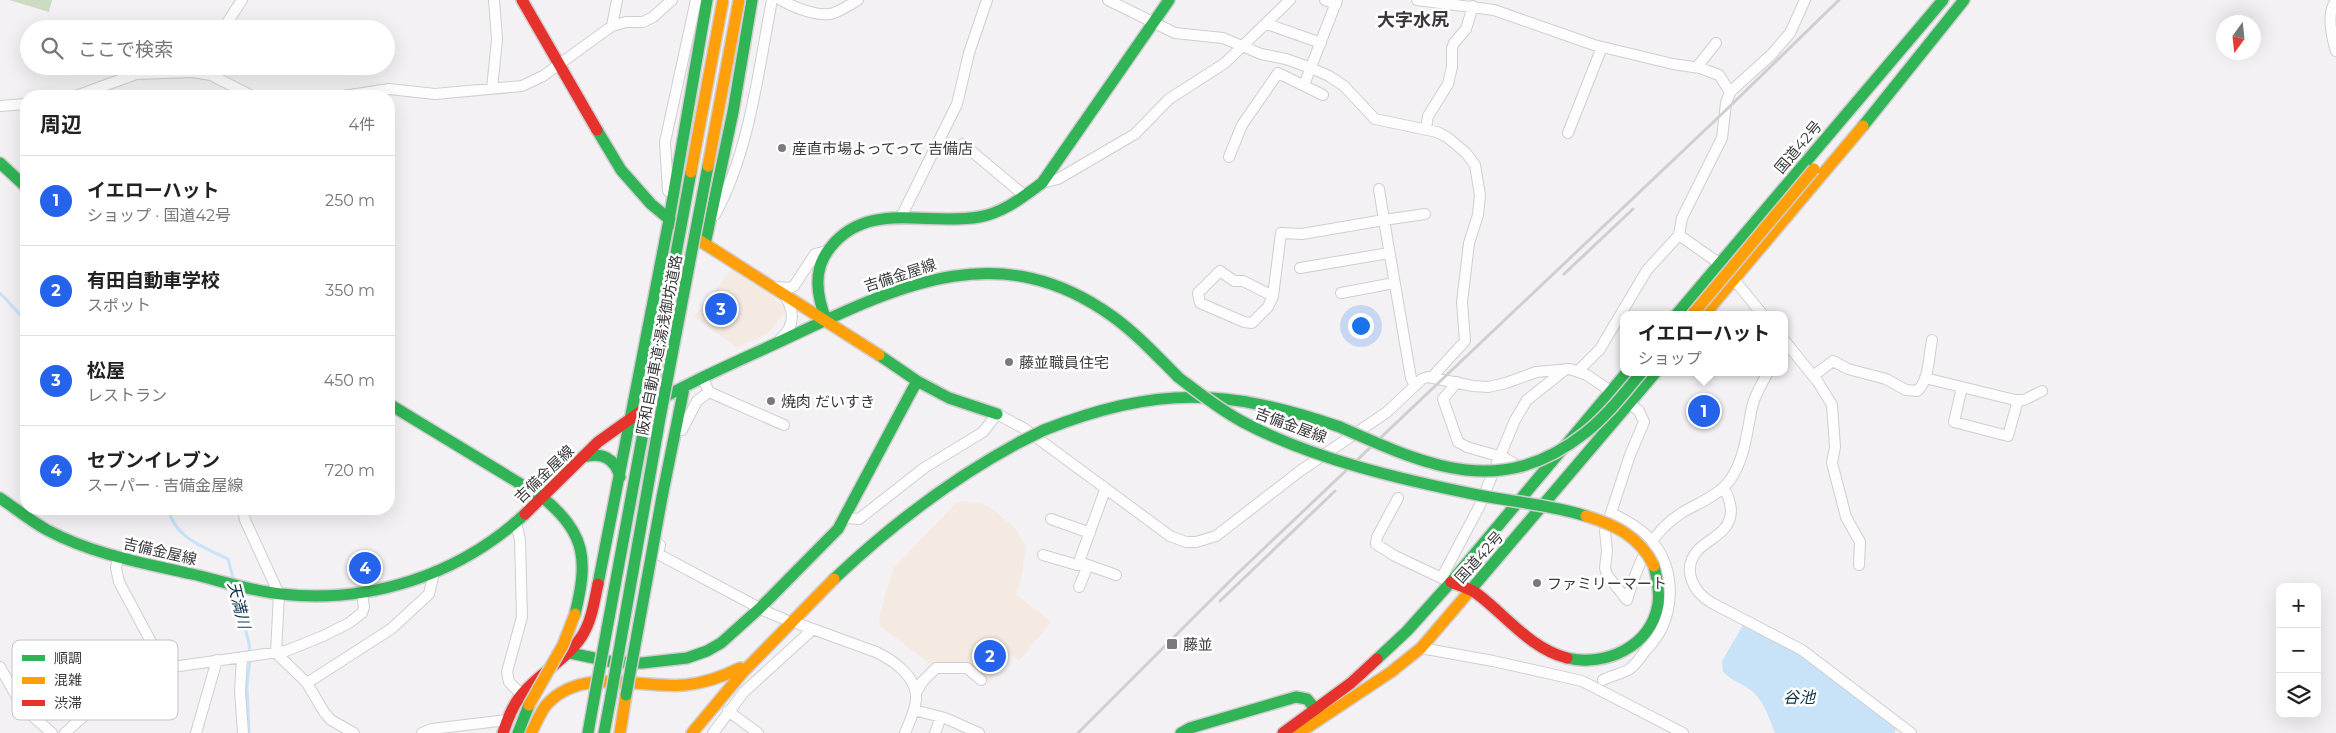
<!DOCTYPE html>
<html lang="ja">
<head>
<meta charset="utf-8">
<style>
  :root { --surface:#fff; --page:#f6f6f6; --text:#222; --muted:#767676; --line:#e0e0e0; --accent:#2563eb }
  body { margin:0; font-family:Montserrat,"Noto Sans JP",sans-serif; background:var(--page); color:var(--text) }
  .controls { position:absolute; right:15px; bottom:15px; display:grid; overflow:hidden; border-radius:10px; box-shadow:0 5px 20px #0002 }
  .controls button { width:45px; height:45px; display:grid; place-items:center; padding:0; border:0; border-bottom:1px solid var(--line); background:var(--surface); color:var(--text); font:25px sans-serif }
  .compass { position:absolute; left:2216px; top:15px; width:45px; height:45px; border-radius:50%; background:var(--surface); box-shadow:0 5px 20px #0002; rotate:195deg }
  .you { position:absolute; left:1360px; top:325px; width:18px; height:18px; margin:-12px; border:4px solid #fff; border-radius:50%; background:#1a73e8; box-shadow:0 0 0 8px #1a73e833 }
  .badge { display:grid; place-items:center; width:32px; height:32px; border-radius:50%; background:var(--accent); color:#fff; font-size:16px; font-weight:700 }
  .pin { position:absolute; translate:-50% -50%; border:2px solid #fff; box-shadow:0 1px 5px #0006 }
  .popup { position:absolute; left:1620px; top:311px; width:168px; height:65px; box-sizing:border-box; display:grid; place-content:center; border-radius:10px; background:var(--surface); filter:drop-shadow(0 1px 4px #0005); font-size:16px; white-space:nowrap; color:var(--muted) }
  .popup b { font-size:19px; color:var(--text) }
  .popup::after { content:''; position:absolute; left:50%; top:100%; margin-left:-10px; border:10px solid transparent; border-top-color:var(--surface) }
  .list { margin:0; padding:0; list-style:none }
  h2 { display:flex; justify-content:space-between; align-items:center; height:65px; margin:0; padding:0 20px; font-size:21px }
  h2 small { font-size:16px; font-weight:400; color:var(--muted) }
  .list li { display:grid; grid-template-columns:32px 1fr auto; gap:15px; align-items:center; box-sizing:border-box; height:90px; padding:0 20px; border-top:1px solid var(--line) }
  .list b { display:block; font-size:19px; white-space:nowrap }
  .list p { margin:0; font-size:16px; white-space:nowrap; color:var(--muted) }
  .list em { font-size:16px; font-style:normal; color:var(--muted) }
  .icon { flex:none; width:28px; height:28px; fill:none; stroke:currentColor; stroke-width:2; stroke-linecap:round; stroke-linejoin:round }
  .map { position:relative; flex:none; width:2336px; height:733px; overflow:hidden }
  .search { position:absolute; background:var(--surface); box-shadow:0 5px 20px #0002; left:20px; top:20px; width:375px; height:55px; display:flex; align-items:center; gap:12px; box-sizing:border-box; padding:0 18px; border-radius:28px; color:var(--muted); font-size:19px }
  .panel { position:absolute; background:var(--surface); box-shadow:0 5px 20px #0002; left:20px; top:90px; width:375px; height:425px; border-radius:20px }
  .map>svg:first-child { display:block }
  .commercial { fill:#f4eae2 }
  .forest { fill:#cddbc2 }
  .water { fill:#c8e2f8 }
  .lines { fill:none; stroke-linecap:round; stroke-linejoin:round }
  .stream { stroke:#c8e2f8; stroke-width:3 }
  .street-casing { stroke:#d0ced0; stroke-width:12 }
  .fast-casing { stroke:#d0ced0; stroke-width:14 }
  .slow-casing { stroke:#d0ced0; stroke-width:14 }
  .jam-casing { stroke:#d0ced0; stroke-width:14 }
  .street { stroke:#fdfdfd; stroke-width:10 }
  .fast { stroke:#30b455; stroke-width:11 }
  .slow { stroke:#ff9f0a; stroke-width:11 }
  .jam { stroke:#e5322d; stroke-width:11 }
  .rail { stroke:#d0cfd0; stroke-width:3 }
  .fast-bridge-casing { stroke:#d0ced0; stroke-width:14; stroke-linecap:butt }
  .slow-bridge-casing { stroke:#d0ced0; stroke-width:14; stroke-linecap:butt }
  .fast-bridge { stroke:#30b455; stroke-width:11 }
  .slow-bridge { stroke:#ff9f0a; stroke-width:11 }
  .poi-dot { fill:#7b797b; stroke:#fff; stroke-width:2 }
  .labels { text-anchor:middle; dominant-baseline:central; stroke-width:5; stroke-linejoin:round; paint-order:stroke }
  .street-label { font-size:15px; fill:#3a383a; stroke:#fff }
  .poi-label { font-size:15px; fill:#3a383a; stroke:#fff; text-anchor:start }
  .water-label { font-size:16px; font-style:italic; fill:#0c314a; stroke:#fff }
  .quarter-label { font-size:18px; font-weight:bold; fill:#3b373b; stroke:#fff }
  .key { fill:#fff; stroke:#c4c3c4; stroke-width:1 }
  .key-label { font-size:14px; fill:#3a383a }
</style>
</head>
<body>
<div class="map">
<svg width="2336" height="733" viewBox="0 0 2336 733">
  <rect width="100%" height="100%" fill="#f3f1f4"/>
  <!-- commercial -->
  <path class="commercial" d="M732 269 772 295 776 301 788 309 767 334 737 347 694 317Z
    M961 501 984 504 995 511 1015 528 1026 546 1020 584 1016 594 1051 622 1019 661 1010 654 989 683 964 664 932 665 880 626 879 621 887 587 894 568 955 504Z"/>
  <!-- forest -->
  <path class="forest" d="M9 0H52L49 12Z"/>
  <!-- water -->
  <path class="water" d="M1743 625 1791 648 1896 724 1895 733H1775C1769 718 1765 703 1753 692 1744 684 1732 681 1723 672L1722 661Z"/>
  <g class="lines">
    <!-- stream -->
    <path class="stream" d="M0 293 26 321
      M168 509C176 539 202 546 228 559L233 578
      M235 589 249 643 250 660 247 685 249 733"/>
    <defs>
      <path id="street" d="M781 0C793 7 819 18 834 13 842 10 851 4 858 0
        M1108 0 1175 33 1223 38 1261 54 1286 59 1311 68 1329 76 1344 86 1375 119 1437 132 1447 137 1466 153 1475 165 1480 195 1478 215 1469 243 1462 302 1465 341 1433 376
        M1325 0 1336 4
        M1417 0 1494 10 1594 45 1673 64 1700 68 1719 75 1730 92
        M2336 1C2326 12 2332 38 2336 51
        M1267 24 1321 43
        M612 26 617 0
        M223 29 242 0
        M1697 67 1716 43
        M1304 85 1337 0
        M492 89 497 39 494 0
        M76 96 136 74 193 72 211 75 252 96
        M344 96 389 89 435 94 522 86 543 76 612 26 626 22H643L653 17 672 0
        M0 106 26 104
        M1426 128 1428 116 1448 84 1452 67V48L1454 43 1466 29 1473 6
        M1568 133 1602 47
        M963 144 1025 196
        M1229 157 1242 125 1278 73 1323 95
        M1042 183 1058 179 1135 134 1169 99 1225 63 1290 0
        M1379 189 1384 220 1425 214
        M668 191 665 142 696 0
        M715 215C750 150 758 72 772 0
        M901 217 957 104 969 53 987 0
        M1679 235 1682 218 1722 138 1726 103 1730 92 1772 54 1790 33 1805 0
        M1300 268 1389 253
        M1732 277 1763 315
        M777 287 789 288 794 286 815 254 827 251
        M1341 293 1394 283
        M1273 296 1243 281H1234L1220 271 1198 293 1200 303 1244 322 1252 323 1268 307 1273 296 1281 233 1302 234 1384 220 1411 378 1415 386
        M781 338C796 325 794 310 784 294
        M1784 340 1818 382 1832 405 1835 447 1832 463 1846 517 1860 542 1859 565
        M1578 371 1600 349 1647 270 1679 235 1723 266
        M1813 376 1833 361 1848 369 1886 379 1906 390 1917 391C1929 382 1929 354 1932 340
        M1925 378 2015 400H2024L2042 391
        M1457 382 1443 399 1458 442 1467 447 1505 458 1521 468
        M1962 387 1954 422 2008 436 2018 400
        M709 392 784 425
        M682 430 697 401 709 392 703 379
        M1723 488C1728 494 1730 501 1731 510 1731 532 1711 537 1698 550 1681 569 1693 592 1712 603L1802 650 1911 733
        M1398 498 1377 537 1376 544 1395 556 1448 581
        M243 509 245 520 279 594 276 653 307 683 324 712 331 720 354 733
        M846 518 859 519 924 468 983 432 997 414 1025 429 1170 536 1186 542H1196L1216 536 1300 471 1387 412 1422 379 1428 377 1473 386 1488 387 1506 383 1536 372 1570 369 1587 375 1630 404 1639 411 1644 422 1630 455 1605 531 1607 551 1605 568 1607 575 1627 600
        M1051 519 1090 533
        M516 522 520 540 522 617 507 672 509 682 521 694
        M660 545 658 554 767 612 784 619
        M1043 555 1077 565 1085 564 1116 575
        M118 557 116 568 119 582 165 668
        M1442 577 1479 507 1515 420 1527 400 1566 369
        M1079 587 1086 570 1080 559 1105 490
        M1627 600C1638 564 1649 533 1683 512 1699 503 1719 495 1730 480 1745 459 1747 431 1752 407 1755 394 1762 384 1768 372
        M799 624 876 652C893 660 918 677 916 700 915 711 909 723 905 733
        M1421 648 1493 661 1582 681 1683 733
        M242 657 240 691 243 733
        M0 667 23 708 52 733
        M1603 680C1612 675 1623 674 1631 668 1637 663 1641 656 1646 650 1675 621 1678 573 1652 541 1641 528 1626 520 1611 513
        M307 683 391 629 429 594 434 573
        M916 693 922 682 936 668H967L981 680
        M914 710 945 718 979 733
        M728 711 758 733
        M65 733 87 713 165 668 286 651 323 636 349 623 362 613 364 607 362 594
        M196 733 217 660
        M422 733 432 729 507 720
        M713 733 744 692 813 629
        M935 733 941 717"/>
      <path id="fast" d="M1863 126 1964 0
        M597 130 621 170 651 204 675 224
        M0 163 26 187
        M669 220 707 0
        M705 244 733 112 752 0
        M1676 315 1943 0
        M826 320C817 296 812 270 830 248 867 200 927 226 979 217 1003 213 1023 197 1042 183L1169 0
        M879 355 917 381 949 398 997 414
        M389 404 542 497
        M647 407C694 379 746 358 796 334 904 283 1002 237 1112 316 1136 333 1157 356 1178 377
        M1044 430C1157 386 1226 388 1340 427
        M583 457C602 452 615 458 620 477
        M542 497C587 533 588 561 575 614
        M662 497 684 388
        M0 498C15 508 31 521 47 530 92 554 143 563 192 574 221 581 251 591 281 594 370 604 459 575 525 514
        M834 579C891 525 951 479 1020 442
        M598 584 669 220
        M1468 593 1656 372
        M570 653 613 662 642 663 687 658 707 651 721 643 760 608 838 529 917 381
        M1567 658C1605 667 1651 647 1658 604 1660 591 1657 578 1654 566
        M1377 659 1407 631 1451 582 1627 372
        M518 733 529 705
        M588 733 595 694
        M604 733 611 696
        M1181 733 1190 728 1296 697 1307 699 1322 717"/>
      <path id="slow" d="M697 239 879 355
        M1704 315 1863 126
        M531 733C536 724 541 710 548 703 585 666 640 689 685 685 706 683 722 677 740 668
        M620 733 626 695
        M692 733 743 672 834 579
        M1299 733 1391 672 1421 648 1468 593"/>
      <path id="jam" d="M522 0 597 130
        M525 514 598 442 647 407
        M1451 582C1460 586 1468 588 1476 593 1506 615 1529 648 1567 658
        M503 733C507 721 511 709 519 698 537 674 566 661 582 636 592 620 594 602 598 584
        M1283 733 1351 683 1377 659"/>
    </defs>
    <!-- street casing -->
    <use href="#street" class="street-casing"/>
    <!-- fast casing -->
    <use href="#fast" class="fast-casing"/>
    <!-- slow casing -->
    <use href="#slow" class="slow-casing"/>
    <!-- jam casing -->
    <use href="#jam" class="jam-casing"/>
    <!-- street -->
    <use href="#street" class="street"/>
    <!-- fast -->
    <use href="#fast" class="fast"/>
    <!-- slow -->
    <use href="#slow" class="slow"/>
    <!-- jam -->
    <use href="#jam" class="jam"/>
    <!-- rail -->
    <path class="rail" d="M1564 274 1633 209
      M1220 601 1335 491
      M1078 733 1237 574 1725 111 1839 0"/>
    <defs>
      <path id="fast-bridge" d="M1178 377C1199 393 1220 410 1243 422 1312 459 1403 480 1478 495 1514 502 1552 505 1586 516
        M1340 427C1428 466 1500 500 1585 433 1607 416 1624 393 1642 372
        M1020 442 1044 430
        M595 694 691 172
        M626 695 662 497
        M611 696 660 418 708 166"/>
      <path id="slow-bridge" d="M708 166 739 0
        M691 172 723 0
        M1692 315 1814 169
        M1586 516C1616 525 1640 537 1654 566
        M529 705 563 645 575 614"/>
    </defs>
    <!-- fast-bridge casing -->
    <use href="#fast-bridge" class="fast-bridge-casing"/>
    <!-- slow-bridge casing -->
    <use href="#slow-bridge" class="slow-bridge-casing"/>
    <!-- fast-bridge -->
    <use href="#fast-bridge" class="fast-bridge"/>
    <!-- slow-bridge -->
    <use href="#slow-bridge" class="slow-bridge"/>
  </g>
  <!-- markers -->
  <g class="poi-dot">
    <circle cx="782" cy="148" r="5"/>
    <circle cx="1009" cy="362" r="5"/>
    <circle cx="771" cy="401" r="5"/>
    <circle cx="1537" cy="583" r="5"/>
    <rect x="1166" y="638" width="12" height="12" rx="2.5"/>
  </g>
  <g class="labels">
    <!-- street labels -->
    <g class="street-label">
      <text transform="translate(1798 147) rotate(-50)">国道42号</text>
      <text transform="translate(900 275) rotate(-18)">吉備金屋線</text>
      <text transform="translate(659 345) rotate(-79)">阪和自動車道;湯浅御坊道路</text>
      <text transform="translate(1291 425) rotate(20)">吉備金屋線</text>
      <text transform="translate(544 474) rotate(-44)">吉備金屋線</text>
      <text transform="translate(160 551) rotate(13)">吉備金屋線</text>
      <text transform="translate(1479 557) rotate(-48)">国道42号</text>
    </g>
    <!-- poi labels -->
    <g class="poi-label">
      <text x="792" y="148">産直市場よってって 吉備店</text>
      <text x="1019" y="362">藤並職員住宅</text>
      <text x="781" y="401">焼肉 だいすき</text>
      <text x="1547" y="583">ファミリーマート</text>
      <text x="1183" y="644">藤並</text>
    </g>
    <!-- water labels -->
    <g class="water-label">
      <text transform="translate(239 605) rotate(76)">天満川</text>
      <text x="1799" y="697">谷池</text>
    </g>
    <!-- quarter labels -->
    <g class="quarter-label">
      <text x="1413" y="20">大字水尻</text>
    </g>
  </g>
  <!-- legend -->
  <rect x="12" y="640" width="166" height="80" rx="8" class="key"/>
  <rect x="22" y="655" width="23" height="6" fill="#30b455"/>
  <rect x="22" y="677" width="23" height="7" fill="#ff9f0a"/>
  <rect x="22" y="700" width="23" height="6" fill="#e5322d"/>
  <g class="key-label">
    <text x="54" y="663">順調</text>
    <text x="54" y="685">混雑</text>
    <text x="54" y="708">渋滞</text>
  </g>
</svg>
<div class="controls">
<button>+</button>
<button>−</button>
<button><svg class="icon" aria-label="layers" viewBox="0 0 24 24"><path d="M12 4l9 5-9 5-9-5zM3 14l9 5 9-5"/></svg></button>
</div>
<svg class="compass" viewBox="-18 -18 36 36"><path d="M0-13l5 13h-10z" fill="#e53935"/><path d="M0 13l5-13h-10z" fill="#767676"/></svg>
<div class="you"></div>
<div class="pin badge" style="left:1704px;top:411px">1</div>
<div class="popup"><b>イエローハット</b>ショップ</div>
<div class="pin badge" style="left:990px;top:656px">2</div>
<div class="pin badge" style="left:721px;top:309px">3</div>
<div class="pin badge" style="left:365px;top:568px">4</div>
<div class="search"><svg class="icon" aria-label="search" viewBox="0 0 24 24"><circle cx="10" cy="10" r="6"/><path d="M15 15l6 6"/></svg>ここで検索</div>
<section class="panel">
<h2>周辺<small>4件</small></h2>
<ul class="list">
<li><span class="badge">1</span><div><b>イエローハット</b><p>ショップ · 国道42号</p></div><em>250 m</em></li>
<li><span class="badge">2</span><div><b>有田自動車学校</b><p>スポット</p></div><em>350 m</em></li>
<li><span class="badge">3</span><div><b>松屋</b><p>レストラン</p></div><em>450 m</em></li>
<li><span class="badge">4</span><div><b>セブンイレブン</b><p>スーパー · 吉備金屋線</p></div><em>720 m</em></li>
</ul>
</section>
</div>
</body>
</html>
